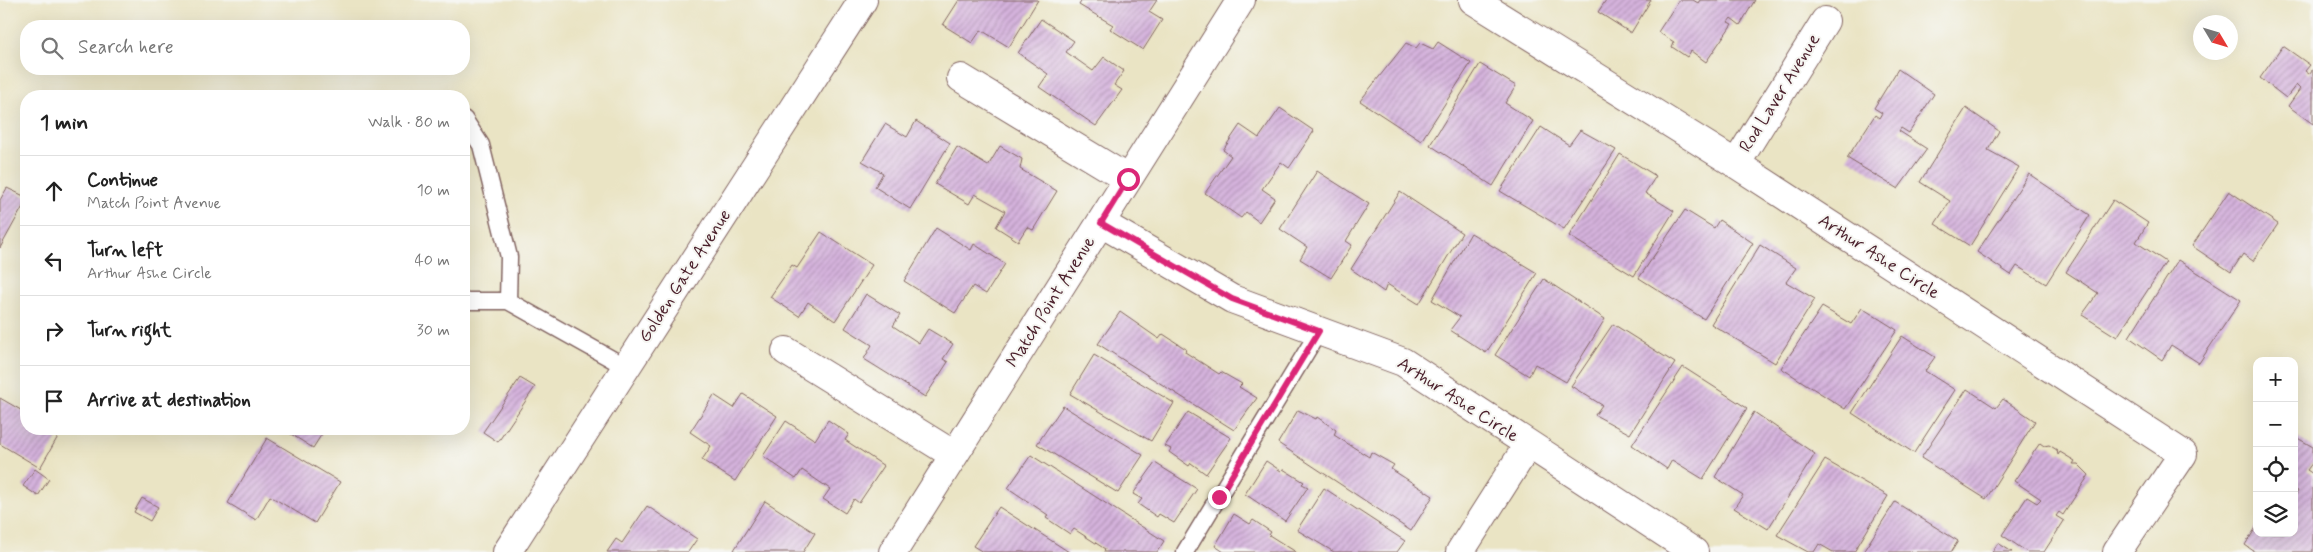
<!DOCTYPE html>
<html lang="en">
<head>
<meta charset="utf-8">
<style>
  :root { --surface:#fff; --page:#f6f6f6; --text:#222; --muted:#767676; --line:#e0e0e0 }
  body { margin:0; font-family:Mynerve,sans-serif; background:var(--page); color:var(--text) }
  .controls { position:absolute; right:15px; bottom:15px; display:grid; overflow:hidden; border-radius:10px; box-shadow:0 5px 20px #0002 }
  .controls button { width:45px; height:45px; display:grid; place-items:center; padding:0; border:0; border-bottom:1px solid var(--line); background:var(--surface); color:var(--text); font:25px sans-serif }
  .compass { position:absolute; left:2193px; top:15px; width:45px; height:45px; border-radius:50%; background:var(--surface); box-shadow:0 5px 20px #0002; rotate:128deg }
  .stop { position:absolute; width:15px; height:15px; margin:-11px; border:4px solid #db2777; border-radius:50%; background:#fff }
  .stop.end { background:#db2777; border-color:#fff; box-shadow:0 1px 5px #0008 }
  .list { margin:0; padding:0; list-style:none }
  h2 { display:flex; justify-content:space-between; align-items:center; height:65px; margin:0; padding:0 20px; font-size:21px }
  h2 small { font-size:16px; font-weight:400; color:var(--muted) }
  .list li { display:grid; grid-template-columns:32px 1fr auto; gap:15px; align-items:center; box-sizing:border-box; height:70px; padding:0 20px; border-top:1px solid var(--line) }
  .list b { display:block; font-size:19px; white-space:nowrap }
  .list p { margin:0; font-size:16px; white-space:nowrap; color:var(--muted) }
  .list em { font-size:16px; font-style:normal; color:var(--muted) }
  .icon { flex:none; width:28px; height:28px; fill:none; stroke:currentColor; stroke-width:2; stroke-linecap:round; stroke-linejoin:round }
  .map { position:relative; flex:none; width:2313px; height:552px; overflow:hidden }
  .search { position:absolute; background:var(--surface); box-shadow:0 5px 20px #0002; left:20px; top:20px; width:450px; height:55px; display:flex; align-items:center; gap:12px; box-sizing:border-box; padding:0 18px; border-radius:20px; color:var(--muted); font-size:19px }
  .panel { position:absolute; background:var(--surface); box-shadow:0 5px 20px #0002; left:20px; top:90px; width:450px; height:345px; border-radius:20px }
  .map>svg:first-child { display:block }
  .building { fill:url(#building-hatch) }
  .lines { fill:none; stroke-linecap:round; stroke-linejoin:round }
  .service-casing { stroke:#826461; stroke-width:19 }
  .minor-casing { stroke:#826461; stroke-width:30 }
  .service { stroke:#fff; stroke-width:16 }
  .minor { stroke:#fff; stroke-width:28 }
  .route { stroke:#db2777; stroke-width:6 }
  .labels { text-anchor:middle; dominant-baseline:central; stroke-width:4; stroke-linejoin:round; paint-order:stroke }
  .street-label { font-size:18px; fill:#4a1f2b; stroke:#f6f6f2 }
</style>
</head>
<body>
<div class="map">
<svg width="2313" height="552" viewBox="0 0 2313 552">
  <defs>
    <pattern id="building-hatch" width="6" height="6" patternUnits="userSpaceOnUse" patternTransform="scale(1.25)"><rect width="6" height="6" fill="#d5b3dd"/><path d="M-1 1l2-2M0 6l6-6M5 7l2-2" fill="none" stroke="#af91b3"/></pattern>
  </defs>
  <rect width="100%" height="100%" fill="#f6f6f2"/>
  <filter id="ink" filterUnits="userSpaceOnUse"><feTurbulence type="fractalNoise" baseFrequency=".02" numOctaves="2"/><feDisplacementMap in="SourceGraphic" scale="10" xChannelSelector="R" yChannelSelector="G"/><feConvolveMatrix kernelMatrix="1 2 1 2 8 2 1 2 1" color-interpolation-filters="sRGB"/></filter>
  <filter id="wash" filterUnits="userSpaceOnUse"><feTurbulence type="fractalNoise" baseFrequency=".0096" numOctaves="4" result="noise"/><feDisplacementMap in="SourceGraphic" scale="20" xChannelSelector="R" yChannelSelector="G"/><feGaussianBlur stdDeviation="1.12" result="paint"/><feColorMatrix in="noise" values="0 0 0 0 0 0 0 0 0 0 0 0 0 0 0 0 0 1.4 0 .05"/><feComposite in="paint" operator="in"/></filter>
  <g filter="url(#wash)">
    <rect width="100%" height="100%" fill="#eae4c4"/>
    <g id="blocks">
      <!-- building -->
      <path class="building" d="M959 0H1038L1009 47 981 30 972 43 943 25Z
        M1082 0H1157L1149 12 1162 20 1143 50 1110 29 1113 25 1079 5Z
        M1606 0H1651L1631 33 1598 12Z
        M1679 0H1693L1698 3 1700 0H1755L1740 25 1731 18 1728 22 1732 24 1706 62 1691 51 1687 57 1672 47 1674 42 1658 32Z
        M1041 19 1074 41 1066 52 1093 71 1104 57 1124 71 1114 85 1122 90 1096 126 1039 87 1048 74 1018 53Z
        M1438 42 1471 63 1421 141 1360 101 1406 43 1416 48 1420 43 1433 49Z
        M2283 46 2310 65 2305 71 2309 74 2313 69V124L2288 106 2300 89 2296 85 2286 98 2260 78Z
        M1480 64 1516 86 1505 103 1533 121 1493 186 1430 145Z
        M1898 69 1934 94 1909 133 1901 128 1899 131 1927 149 1898 189 1847 158 1875 115 1879 118 1882 113 1874 108Z
        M1280 108 1314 131 1289 168 1281 162 1262 189 1275 198 1259 222 1246 212 1241 218 1205 193 1231 156 1223 150 1240 125 1259 138Z
        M1966 108 1999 131 1988 150 2019 167 1970 246 1935 224 1950 201 1920 182Z
        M916 121 950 143 910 209 875 187 883 173 862 161 885 124 907 137Z
        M1541 127 1569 145 1580 130 1616 150 1564 229 1500 191Z
        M1000 146 1022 159 1020 169 1057 191 1033 230 1027 227 1018 241 996 227 1005 211 975 194 969 204 935 184 957 147 988 166Z
        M1620 154 1656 176 1645 193 1674 211 1634 276 1569 236Z
        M1317 171 1369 204 1346 241 1352 245 1331 278 1300 259 1307 247 1280 229Z
        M2029 174 2090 215 2046 284 2017 266 2011 275 1977 252Z
        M7 188 26 197V201L0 248V200Z
        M2229 191 2278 224 2253 261 2243 254 2231 272 2192 246Z
        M1400 192 1462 233 1419 304 1387 284 1384 292 1351 269Z
        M2113 200 2148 223 2136 242 2166 262 2117 337 2082 315 2098 293 2066 272Z
        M1685 210 1714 228 1719 220 1753 243 1704 319 1639 278Z
        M936 228 971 250 974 244 1005 264 986 294 973 286 955 313 904 281Z
        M821 232 872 265 835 321 808 302 799 316 770 297 792 265 797 268Z
        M1471 233 1537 273 1486 353 1450 330 1460 317 1432 300Z
        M1760 245 1796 268 1786 282 1815 299 1775 363 1711 324Z
        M2178 260 2241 300 2199 363 2171 345 2162 360 2129 337Z
        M1544 279 1605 319 1566 382 1535 364 1529 376 1495 355Z
        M866 294 900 315 893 326 919 343 928 329 953 344 943 359 948 362 925 397 864 359 872 345 845 328Z
        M1822 307 1851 324 1862 308 1897 330 1845 409 1781 368Z
        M1120 312 1159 339 1163 334 1186 349 1185 352 1219 374 1221 372 1242 384 1239 387 1257 398 1234 430 1098 344Z
        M1613 324 1675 363 1630 434 1595 415 1602 405 1571 386Z
        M1902 336 1935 357 1925 371 1955 390 1914 453 1852 413Z
        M1094 355 1174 403 1151 441 1070 394Z
        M1683 367 1747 408 1703 479 1672 460 1667 469 1632 445Z
        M520 378 535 387 498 442 483 432Z
        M1967 389 1996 408 2003 399 2035 421 1986 499 1921 458Z
        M743 394 777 416 735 481 702 460 711 446 690 432 714 395 734 408Z
        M0 398 26 413V429H53L60 433 40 468 0 444Z
        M1063 406 1143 455 1118 493 1037 444Z
        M1298 410 1316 419 1317 417 1336 430 1334 435 1369 457 1371 452 1394 465 1391 469 1433 496 1411 531 1278 443Z
        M1188 412 1231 438 1206 474 1191 463 1189 466 1169 452 1171 449 1165 446Z
        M1754 412 1815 454 1768 529 1734 508 1743 495 1715 477Z
        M828 420 849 434 845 440 884 466 859 503 854 499 845 513 823 499 830 489 802 470 796 479 763 456 786 421 815 440Z
        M283 429H325L313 448Z
        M2294 436 2313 447V462L2307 470 2313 474V552H2255L2245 545 2257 526V533H2294V498L2298 491 2294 489Z
        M267 438 340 482 315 523 270 496 256 520 228 503Z
        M2040 443 2044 446 2049 445 2057 450 2058 455 2060 452 2075 461 2073 464H2078L2089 475 2063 515 2059 512 2056 516 2064 521 2044 552H2027L2002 535 2027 497 2037 503 2041 499 2014 481Z
        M1031 455 1164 541 1157 552H1104L1105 549 1074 529 1070 534 1046 518 1048 515 1008 488Z
        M1825 460 1888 496 1854 552H1833L1819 544 1814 552H1808L1777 535Z
        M1266 461 1281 471 1283 469 1304 482 1302 484 1308 487 1285 521 1245 494Z
        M1155 463 1197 489 1174 523 1159 514 1157 517 1138 504 1142 499 1133 494Z
        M35 469 49 479 38 496 23 486Z
        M1324 488 1405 541 1397 552H1334L1297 530Z
        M142 498 158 507 150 521 134 512Z
        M765 501 815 533 803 552H737L734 550Z
        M1895 502 1958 541 1951 552H1863Z
        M647 506 697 539 688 552H607L616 539 622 543Z
        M999 507 1069 552H983L973 546Z
        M1234 514 1250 524 1253 520 1271 532 1269 535 1296 552H1224L1215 546Z
        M1998 543 2012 552H1992Z"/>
    </g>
  </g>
  <g filter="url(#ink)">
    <use href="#blocks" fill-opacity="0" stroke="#826461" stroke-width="1"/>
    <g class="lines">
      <defs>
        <path id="service" d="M464 119 481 145 509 257 508 301
          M464 301H508L626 367
          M1185 552 1319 331"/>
        <path id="minor" d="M1473 0 1736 164 2183 454 2117 552
          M961 78 1128 179
          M1736 164 1825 21
          M1101 223 1232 299 1403 362 1694 552
          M786 351 954 455
          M507 552 863 0
          M893 552 1241 0
          M1460 552 1528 445"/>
      </defs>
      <!-- service casing -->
      <use href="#service" class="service-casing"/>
      <!-- minor casing -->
      <use href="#minor" class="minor-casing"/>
      <!-- service -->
      <use href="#service" class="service"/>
      <!-- minor -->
      <use href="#minor" class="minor"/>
    </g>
  </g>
  <g class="lines" filter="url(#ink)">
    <!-- route -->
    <path class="route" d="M1128 179 1101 223 1232 299 1319 331 1219 497"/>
  </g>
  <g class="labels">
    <!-- street labels -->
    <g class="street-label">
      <text transform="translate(1780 93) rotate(-58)">Rod Laver Avenue</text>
      <text transform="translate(1879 257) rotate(33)">Arthur Ashe Circle</text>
      <text transform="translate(685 276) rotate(-57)">Golden Gate Avenue</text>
      <text transform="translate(1051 302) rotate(-58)">Match Point Avenue</text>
      <text transform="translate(1458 400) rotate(33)">Arthur Ashe Circle</text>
    </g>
  </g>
</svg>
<div class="controls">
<button>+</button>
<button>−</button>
<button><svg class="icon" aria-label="locate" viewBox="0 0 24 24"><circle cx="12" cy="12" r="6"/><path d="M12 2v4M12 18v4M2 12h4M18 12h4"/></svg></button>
<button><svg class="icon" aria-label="layers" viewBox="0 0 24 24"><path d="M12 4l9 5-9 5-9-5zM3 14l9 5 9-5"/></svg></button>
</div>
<svg class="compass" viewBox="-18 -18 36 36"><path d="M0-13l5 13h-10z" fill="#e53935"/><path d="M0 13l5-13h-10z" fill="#767676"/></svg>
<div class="stop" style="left:1128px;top:179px"></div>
<div class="stop end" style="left:1219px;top:497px"></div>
<div class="search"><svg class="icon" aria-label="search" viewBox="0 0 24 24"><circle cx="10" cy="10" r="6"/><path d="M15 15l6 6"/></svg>Search here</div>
<section class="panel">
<h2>1 min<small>Walk · 80 m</small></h2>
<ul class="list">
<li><svg class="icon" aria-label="ahead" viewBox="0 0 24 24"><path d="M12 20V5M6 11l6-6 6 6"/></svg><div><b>Continue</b><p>Match Point Avenue</p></div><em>10 m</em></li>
<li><svg class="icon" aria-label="left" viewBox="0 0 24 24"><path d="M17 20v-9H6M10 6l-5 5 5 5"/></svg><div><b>Turn left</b><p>Arthur Ashe Circle</p></div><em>40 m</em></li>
<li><svg class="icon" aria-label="right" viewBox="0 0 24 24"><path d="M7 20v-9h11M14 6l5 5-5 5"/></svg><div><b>Turn right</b></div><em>30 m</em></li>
<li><svg class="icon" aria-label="arrive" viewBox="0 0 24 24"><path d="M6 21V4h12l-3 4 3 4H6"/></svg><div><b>Arrive at destination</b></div></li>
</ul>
</section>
</div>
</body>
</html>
